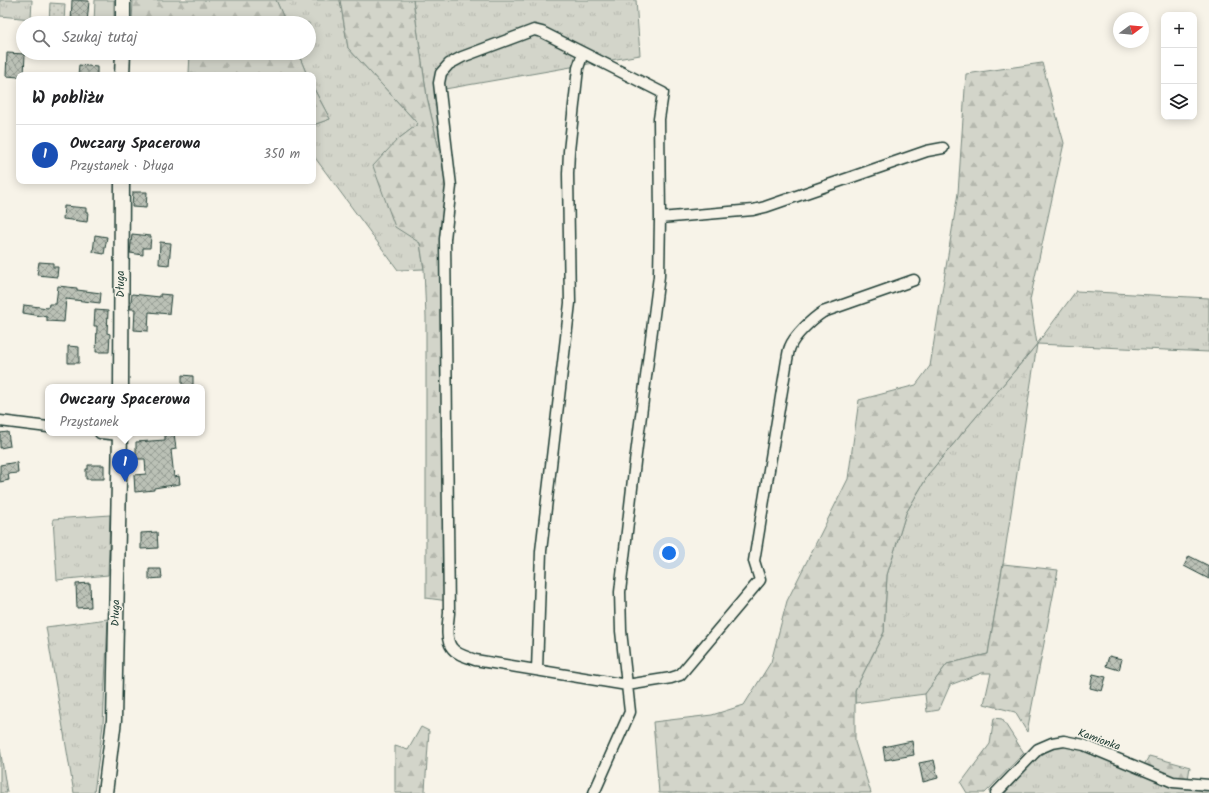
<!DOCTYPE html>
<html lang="pl">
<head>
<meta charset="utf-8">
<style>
  :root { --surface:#fff; --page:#f2f2f2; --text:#202124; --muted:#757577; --line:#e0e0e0; --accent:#d1495b }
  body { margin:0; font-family:Kalam,sans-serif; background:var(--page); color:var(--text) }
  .controls { position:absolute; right:12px; top:12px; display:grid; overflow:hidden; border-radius:8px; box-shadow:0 2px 10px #0003 }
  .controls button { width:36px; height:36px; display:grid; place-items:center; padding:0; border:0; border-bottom:1px solid var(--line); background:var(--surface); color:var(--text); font:20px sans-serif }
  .compass { position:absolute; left:1113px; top:12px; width:36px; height:36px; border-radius:50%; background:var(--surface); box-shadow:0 2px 10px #0003; rotate:74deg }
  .you { position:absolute; left:669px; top:553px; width:14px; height:14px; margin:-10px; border:3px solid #fff; border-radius:50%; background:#1a73e8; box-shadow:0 0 0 6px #1a73e833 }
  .badge { display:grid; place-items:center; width:26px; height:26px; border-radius:50%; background:var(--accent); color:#fff; font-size:13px; font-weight:700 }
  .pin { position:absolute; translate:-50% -33px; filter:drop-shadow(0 1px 2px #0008) }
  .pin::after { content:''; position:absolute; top:21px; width:14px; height:12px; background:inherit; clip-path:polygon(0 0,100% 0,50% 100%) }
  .popup { position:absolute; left:45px; top:384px; width:160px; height:52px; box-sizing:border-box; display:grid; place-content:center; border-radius:8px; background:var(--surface); filter:drop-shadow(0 1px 3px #0005); font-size:13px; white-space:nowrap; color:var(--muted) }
  .popup b { font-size:15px; color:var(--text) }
  .popup::after { content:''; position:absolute; left:50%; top:100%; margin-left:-8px; border:8px solid transparent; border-top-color:var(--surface) }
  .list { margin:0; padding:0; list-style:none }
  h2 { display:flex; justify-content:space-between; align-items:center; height:52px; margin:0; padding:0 16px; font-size:17px }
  h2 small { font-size:13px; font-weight:400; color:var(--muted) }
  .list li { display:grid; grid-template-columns:26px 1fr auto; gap:12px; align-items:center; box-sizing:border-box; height:60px; padding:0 16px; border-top:1px solid var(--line) }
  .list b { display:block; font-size:15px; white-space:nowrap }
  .list p { margin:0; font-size:13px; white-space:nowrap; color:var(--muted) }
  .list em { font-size:13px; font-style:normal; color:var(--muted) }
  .icon { flex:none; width:22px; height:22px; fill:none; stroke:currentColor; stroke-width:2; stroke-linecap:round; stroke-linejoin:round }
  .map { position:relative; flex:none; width:1209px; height:793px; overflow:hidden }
  .search { position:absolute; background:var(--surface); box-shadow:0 2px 10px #0003; left:16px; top:16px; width:300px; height:44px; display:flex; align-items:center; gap:10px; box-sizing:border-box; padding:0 14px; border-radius:22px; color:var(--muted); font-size:15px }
  .panel { position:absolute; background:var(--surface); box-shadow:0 2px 10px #0003; left:16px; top:72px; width:300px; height:112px; border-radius:8px }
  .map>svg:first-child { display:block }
  .grass { fill:url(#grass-tufts); stroke:#79897f }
  .forest { fill:url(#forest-firs); stroke:#79897f }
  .park { fill:url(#park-dots); stroke:#79897f }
  .pitch { fill:#d3d5ca; stroke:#79897f }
  .building { fill:url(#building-cross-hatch); stroke:#1f3d34 }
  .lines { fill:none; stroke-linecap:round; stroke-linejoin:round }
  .street-casing { stroke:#1f3d34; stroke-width:13 }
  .secondary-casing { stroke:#1f3d34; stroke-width:17 }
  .street { stroke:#f7f3e8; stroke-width:10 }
  .secondary { stroke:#f7f3e8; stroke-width:14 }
  .labels { text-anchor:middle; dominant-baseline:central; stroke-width:3; stroke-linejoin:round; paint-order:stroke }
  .street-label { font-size:11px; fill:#1f3d34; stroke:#f7f3e8 }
</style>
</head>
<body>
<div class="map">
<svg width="1209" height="793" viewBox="0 0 1209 793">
  <defs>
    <pattern id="grass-tufts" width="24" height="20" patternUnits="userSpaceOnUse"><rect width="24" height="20" fill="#d3d5ca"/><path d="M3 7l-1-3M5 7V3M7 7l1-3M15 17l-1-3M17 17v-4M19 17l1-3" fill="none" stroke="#b5b8ae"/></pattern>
    <pattern id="forest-firs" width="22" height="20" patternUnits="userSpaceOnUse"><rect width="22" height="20" fill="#d3d5ca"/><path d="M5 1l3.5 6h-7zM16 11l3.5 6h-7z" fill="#b5b8ae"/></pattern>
    <pattern id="park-dots" width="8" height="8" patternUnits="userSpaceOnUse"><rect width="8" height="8" fill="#d3d5ca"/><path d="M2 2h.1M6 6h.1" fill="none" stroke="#b5b8ae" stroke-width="1.8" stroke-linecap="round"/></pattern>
    <pattern id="building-cross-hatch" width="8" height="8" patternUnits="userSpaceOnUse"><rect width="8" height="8" fill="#bbc1b6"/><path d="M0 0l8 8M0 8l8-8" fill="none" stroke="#979e95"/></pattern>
  </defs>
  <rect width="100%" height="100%" fill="#f7f3e8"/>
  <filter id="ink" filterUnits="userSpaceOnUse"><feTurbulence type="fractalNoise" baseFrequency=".025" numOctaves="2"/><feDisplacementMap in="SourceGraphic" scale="8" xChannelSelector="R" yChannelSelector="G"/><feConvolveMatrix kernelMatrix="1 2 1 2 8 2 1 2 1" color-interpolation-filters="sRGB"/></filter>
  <g filter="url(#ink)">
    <!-- grass -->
    <path class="grass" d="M0 0H32L31 19 0 16Z
      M276 0H340L348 48 418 124 397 140 395 226 420 243 424 269 398 270 313 155V125L330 119 313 87V75H307L298 53H309V23H286Z
      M413 0H636L640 55 445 89 446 180 427 97Z
      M1076 291 1209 298V352L1037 344 1003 564 988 654 947 664 925 694 855 703V690L884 632 887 575 906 513 930 472 1037 344Z
      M110 515 108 575 57 580 53 519Z
      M108 619 103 725 94 793H74L46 627Z
      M1069 745 1169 785 1209 789V793H1005L1031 763 1050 749Z
      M0 748 7 793H0Z"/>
    <!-- forest -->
    <path class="forest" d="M133 0H276L286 23H132Z
      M340 0H413L427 97 446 180 448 601 426 598V317L424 269 420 243 395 227 373 166 397 140 418 124 348 48Z
      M190 53H298L307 75H218L189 73Z
      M1042 63 1064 143 1030 300 1037 344 930 472 906 513 887 575 884 632 855 690V742L871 793H659L653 722 712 715 744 705 771 662 787 601 848 479 859 400 916 385 930 366 958 193 966 74Z
      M313 87 330 119 313 125Z
      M1003 564 1058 570 1027 732 1015 712 984 704 991 673H982L950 685 939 710 927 712 925 694 947 664 988 654Z
      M994 718 1002 719 1024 753 985 793H967L961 783 990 744Z
      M421 727 429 731 425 790V793H395V746L408 750Z
      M1149 756 1190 767 1188 779 1170 778 1143 767Z"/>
    <!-- park -->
    <path class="park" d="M50 3 65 4 64 23H49Z"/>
    <!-- pitch -->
    <path class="pitch" d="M95 0H114V23H94Z"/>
    <!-- building -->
    <path class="building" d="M72 0 89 1 87 23H71Z
      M7 53 25 54 24 75H19V77L6 76Z
      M79 65 97 67V75H78Z
      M133 192H147L146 208 132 207Z
      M64 206 86 208V212H88L87 222 63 219Z
      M132 234 151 236 150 248H143V255L130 253Z
      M95 235 107 237 104 254 93 252Z
      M160 242 171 243 169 265 159 264Z
      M39 262 53 263V267H58L57 277 37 275Z
      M58 286 77 288V290L101 293 100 303 66 299 64 322 47 321V317L23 313 24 305 48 308 49 304H56Z
      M132 294 160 297V294L171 295 169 314 149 312 148 331 134 330 135 309H130Z
      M95 310 108 311 107 333 110 334 109 352H96L97 326H94Z
      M68 346 79 347V363H68Z
      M182 375 193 376V387H182Z
      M8 432 10 446 0 448V433Z
      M165 433H174L176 449 171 450 174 477 179 476 180 484 154 488V490L135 492 134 475 146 474 145 459H136V442L165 440Z
      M17 462 18 473 8 474 9 480 0 482V465Z
      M88 465H104V479H86V469H88Z
      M157 532 158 548 141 549V533Z
      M1189 556 1209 566V579L1184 566Z
      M149 569H161L162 578 149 579Z
      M90 583 91 607 77 608 76 584Z
      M1109 656 1122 659 1119 670 1106 666Z
      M1093 674 1106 677 1102 691 1090 688Z
      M912 741 914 755 885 760 883 747Z
      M934 760 938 778 923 782 919 763Z"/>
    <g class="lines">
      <defs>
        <path id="street" d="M660 218 753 210 765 207 927 151 943 148
          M0 421 48 427
          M100 433 120 435
          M537 670 541 551 570 303 568 174 569 151 578 68 583 53
          M594 793 630 712 621 631 620 592 635 462 659 276 660 218 659 119 663 93 542 32 534 30 462 57 449 64 441 73 439 83 451 186 445 239 449 613C448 624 445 639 452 648 457 655 468 657 475 660L627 685 671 678 680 675 760 580 754 561 787 360C788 356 788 351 790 347 794 336 812 319 823 312L914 280
          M996 793 1038 749 1052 743 1064 741 1084 745 1173 782 1209 785"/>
        <path id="secondary" d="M123 23V0
          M122 75 123 53
          M121 387 122 181
          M105 793 114 720 120 433"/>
      </defs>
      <!-- street casing -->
      <use href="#street" class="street-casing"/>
      <!-- secondary casing -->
      <use href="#secondary" class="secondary-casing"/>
      <!-- street -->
      <use href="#street" class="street"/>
      <!-- secondary -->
      <use href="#secondary" class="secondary"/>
    </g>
  </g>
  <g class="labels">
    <!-- street labels -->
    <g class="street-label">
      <text transform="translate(121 284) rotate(-90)">Długa</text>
      <text transform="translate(116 613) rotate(-89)">Długa</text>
      <text transform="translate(1099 740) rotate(20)">Kamionka</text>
    </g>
  </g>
</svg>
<div class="controls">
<button>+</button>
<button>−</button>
<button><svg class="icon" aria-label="layers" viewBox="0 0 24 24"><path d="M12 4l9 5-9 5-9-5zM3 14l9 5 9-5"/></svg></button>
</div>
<svg class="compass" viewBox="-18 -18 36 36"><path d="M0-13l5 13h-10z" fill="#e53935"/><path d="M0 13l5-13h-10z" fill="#757577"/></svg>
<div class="you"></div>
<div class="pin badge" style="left:125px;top:482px;background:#1a4fb4">1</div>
<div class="popup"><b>Owczary Spacerowa</b>Przystanek</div>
<div class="search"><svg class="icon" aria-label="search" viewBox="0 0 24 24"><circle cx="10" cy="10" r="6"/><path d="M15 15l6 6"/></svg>Szukaj tutaj</div>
<section class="panel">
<h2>W pobliżu<small></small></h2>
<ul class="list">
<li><span class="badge" style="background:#1a4fb4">1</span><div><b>Owczary Spacerowa</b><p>Przystanek · Długa</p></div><em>350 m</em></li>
</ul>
</section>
</div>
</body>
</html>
